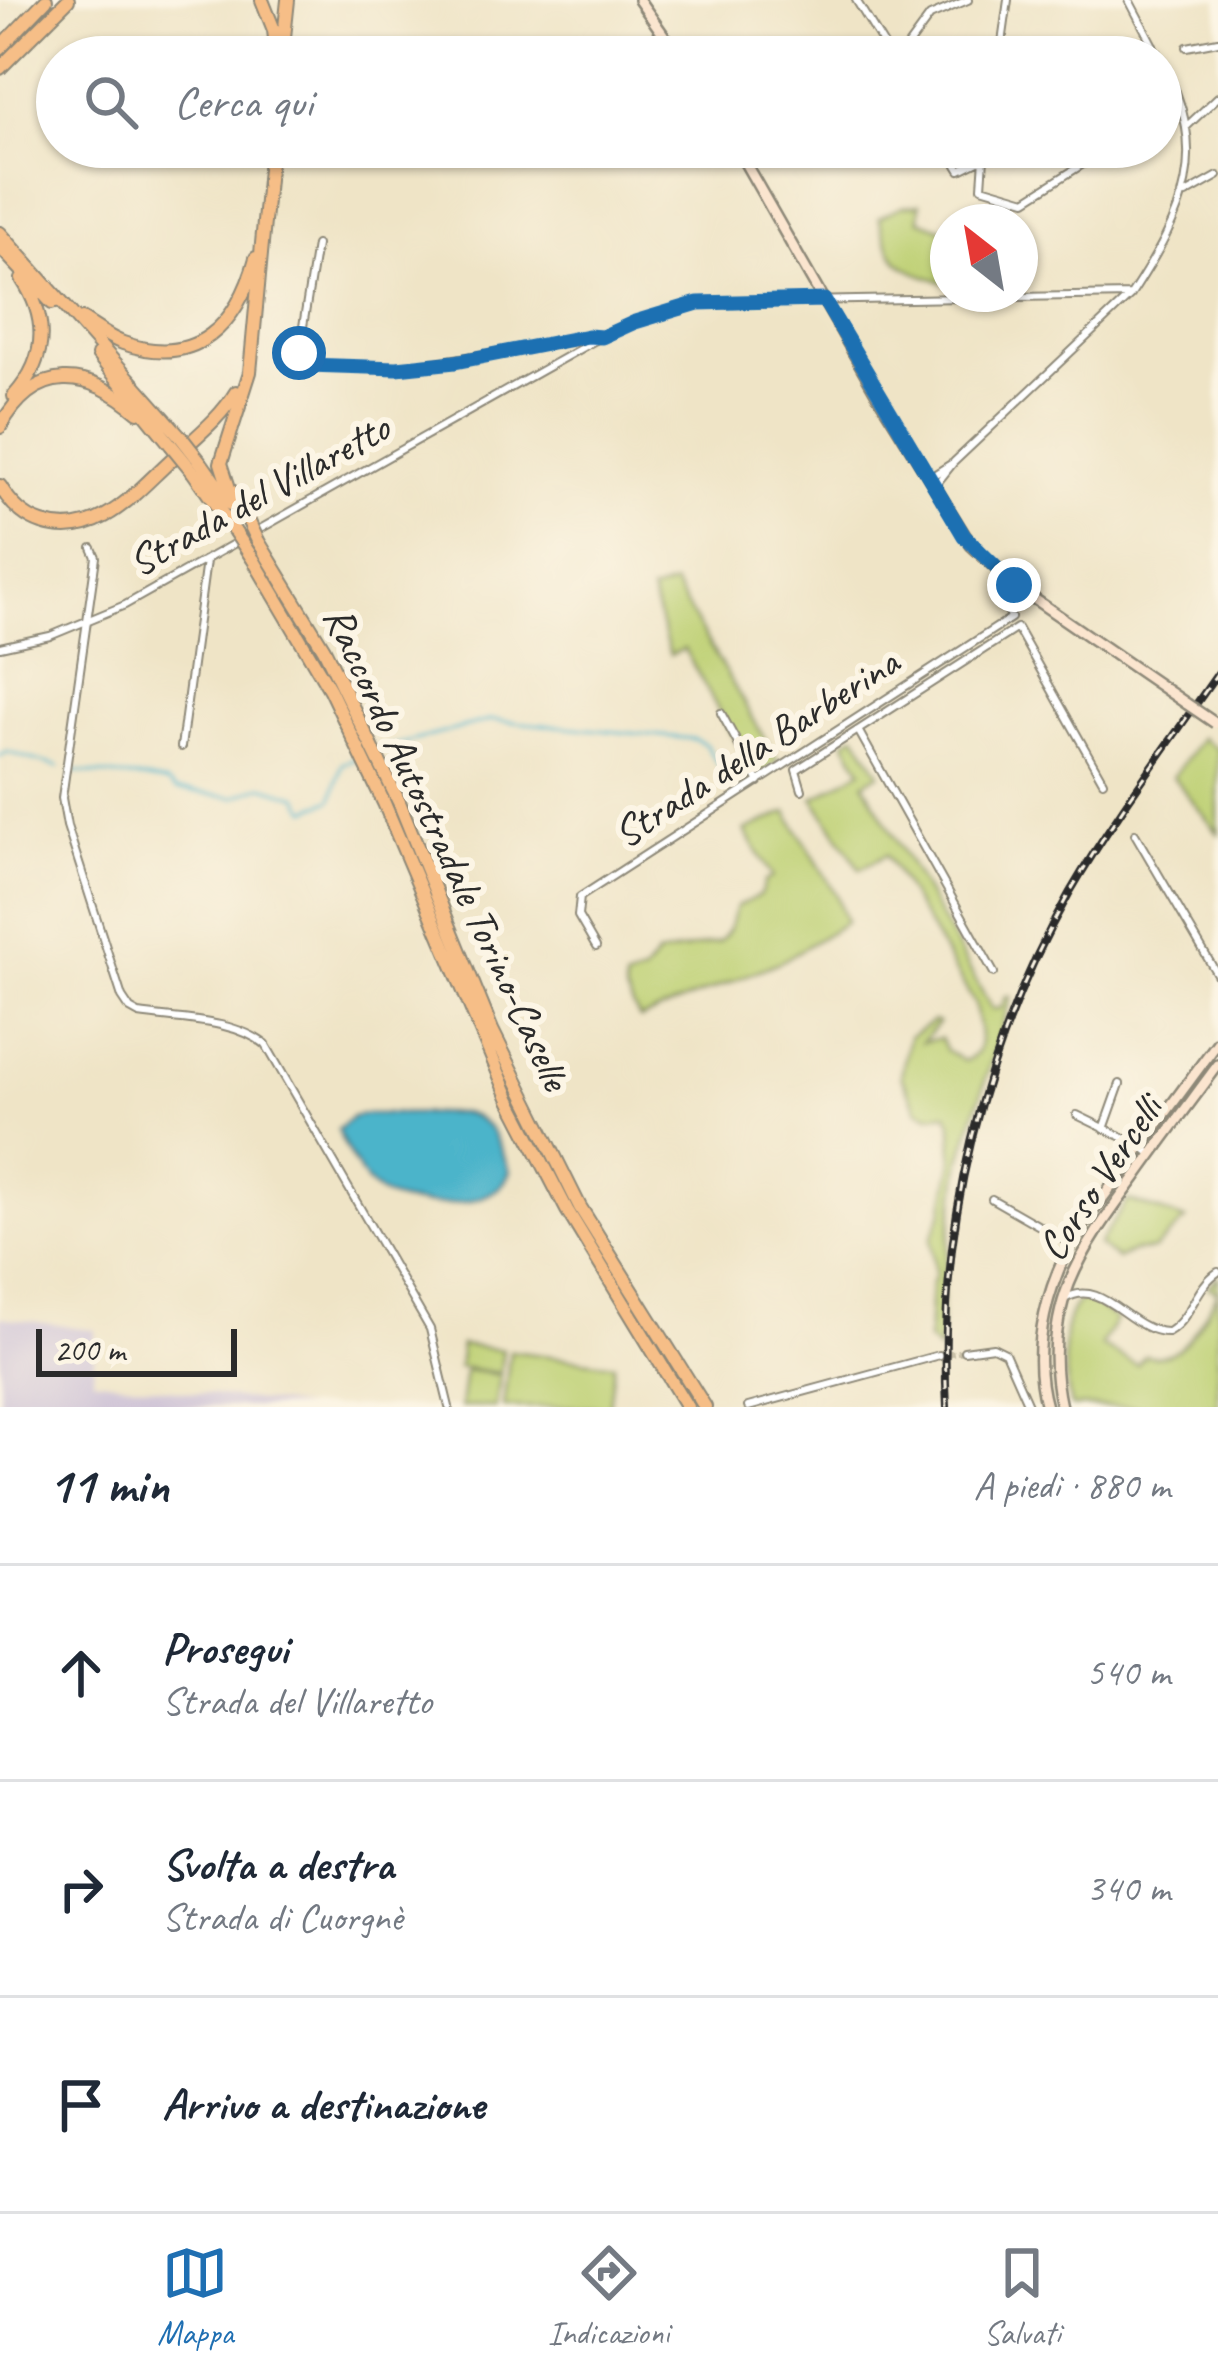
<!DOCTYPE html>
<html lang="it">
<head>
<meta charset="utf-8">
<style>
  :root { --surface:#fff; --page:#f6f6f7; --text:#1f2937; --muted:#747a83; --line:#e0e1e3; --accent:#1f6fb2 }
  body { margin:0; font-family:Caveat,sans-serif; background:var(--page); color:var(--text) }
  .compass { position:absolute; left:930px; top:204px; width:108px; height:108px; border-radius:50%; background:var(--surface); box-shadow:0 3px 9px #0004; rotate:329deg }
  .scale { position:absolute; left:36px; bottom:30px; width:201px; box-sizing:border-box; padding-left:12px; border:6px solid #2b2b2b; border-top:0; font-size:33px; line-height:42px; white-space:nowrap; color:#2b2b2b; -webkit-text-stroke:9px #fcf5e5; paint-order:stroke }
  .stop { position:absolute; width:36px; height:36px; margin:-27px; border:9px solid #1f6fb2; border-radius:50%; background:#fff }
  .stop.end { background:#1f6fb2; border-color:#fff; box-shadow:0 3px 12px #0008 }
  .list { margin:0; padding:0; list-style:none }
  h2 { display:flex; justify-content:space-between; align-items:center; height:156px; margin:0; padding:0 48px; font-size:51px }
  h2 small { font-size:39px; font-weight:400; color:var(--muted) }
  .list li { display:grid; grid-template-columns:78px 1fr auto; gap:36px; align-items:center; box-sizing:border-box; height:216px; padding:0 48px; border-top:3px solid var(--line) }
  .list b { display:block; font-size:45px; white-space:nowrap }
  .list p { margin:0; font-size:39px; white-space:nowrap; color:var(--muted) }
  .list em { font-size:39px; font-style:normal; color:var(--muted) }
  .icon { flex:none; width:66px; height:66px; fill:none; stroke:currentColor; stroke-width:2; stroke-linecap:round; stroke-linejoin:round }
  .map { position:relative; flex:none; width:1218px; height:1407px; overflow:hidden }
  .search { position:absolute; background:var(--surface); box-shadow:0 3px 9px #0004; left:36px; right:36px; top:36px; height:132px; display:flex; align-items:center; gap:30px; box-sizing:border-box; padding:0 42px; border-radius:66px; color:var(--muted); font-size:45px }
  .sheet { height:804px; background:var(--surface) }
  nav { display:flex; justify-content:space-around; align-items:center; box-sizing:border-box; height:168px; border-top:3px solid var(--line); background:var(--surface); font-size:33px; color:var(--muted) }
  nav a { display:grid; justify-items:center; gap:6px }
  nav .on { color:var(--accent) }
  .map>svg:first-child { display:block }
  .industrial { fill:#cbbfd5 }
  .green { fill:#bed073; stroke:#747e4f; stroke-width:3 }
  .water { fill:#4cb4ca; stroke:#3c707a; stroke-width:3 }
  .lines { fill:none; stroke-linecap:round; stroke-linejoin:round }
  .stream { stroke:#4cb4ca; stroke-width:3 }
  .street-tunnel { stroke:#c8bfa7; stroke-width:6; stroke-dasharray:6 3; stroke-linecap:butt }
  .street-casing { stroke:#8d8878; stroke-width:10 }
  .secondary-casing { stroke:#8d8878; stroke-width:14 }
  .highway-casing { stroke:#8d8878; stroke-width:16 }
  .street { stroke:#fff; stroke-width:6 }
  .secondary { stroke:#fbe5cf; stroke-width:9 }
  .highway { stroke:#f6be87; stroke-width:12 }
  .rail-casing { stroke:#2b2b2b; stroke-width:8 }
  .rail { stroke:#fcf5e5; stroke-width:3; stroke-dasharray:9; stroke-linecap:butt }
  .secondary-bridge-casing { stroke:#8d8878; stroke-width:14; stroke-linecap:butt }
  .highway-bridge-casing { stroke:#8d8878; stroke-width:16; stroke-linecap:butt }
  .secondary-bridge { stroke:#fbe5cf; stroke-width:9 }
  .highway-bridge { stroke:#f6be87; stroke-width:12 }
  .route { stroke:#1f6fb2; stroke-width:15 }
  .labels { text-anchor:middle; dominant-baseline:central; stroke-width:12; stroke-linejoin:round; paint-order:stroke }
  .street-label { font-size:42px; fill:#2b2b2b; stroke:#fcf5e5 }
</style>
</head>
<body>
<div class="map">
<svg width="1218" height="1407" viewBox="0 0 1218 1407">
  <rect width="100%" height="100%" fill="#fcf5e5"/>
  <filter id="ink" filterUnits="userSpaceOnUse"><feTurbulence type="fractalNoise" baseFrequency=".00833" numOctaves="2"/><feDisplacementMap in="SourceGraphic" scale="24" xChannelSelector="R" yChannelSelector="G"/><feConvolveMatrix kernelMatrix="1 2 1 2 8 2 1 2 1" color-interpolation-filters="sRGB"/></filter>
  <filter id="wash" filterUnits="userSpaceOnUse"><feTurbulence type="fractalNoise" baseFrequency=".004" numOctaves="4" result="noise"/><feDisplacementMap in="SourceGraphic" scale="48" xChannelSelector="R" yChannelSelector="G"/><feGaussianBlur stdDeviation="2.7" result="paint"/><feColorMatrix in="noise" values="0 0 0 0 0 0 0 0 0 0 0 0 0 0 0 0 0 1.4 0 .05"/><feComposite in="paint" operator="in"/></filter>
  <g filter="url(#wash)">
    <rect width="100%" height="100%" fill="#efe4c6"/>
    <!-- industrial -->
    <path class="industrial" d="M0 1317 95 1330 93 1379 305 1407H0Z"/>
    <!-- green -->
    <path class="green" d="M920 204 919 220 948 231V284C899 266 894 270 879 217L903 206Z
      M674 585 778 761 755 775 684 649 670 655 651 592Z
      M856 734 880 773 864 783 992 1009 1001 1008 1006 997H1011L961 1159 943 1281 939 1350 928 1341 931 1284 935 1275 931 1239 943 1211 953 1160 952 1124 947 1113 930 1115 918 1110 901 1076 909 1037 934 1021 938 1023 922 1042 940 1038 946 1051 964 1061C990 1053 977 1024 975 1004L886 855 860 869 814 798 862 770 845 741Z
      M1201 738 1218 749V833L1173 777Z
      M787 812 836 894 846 922 784 960 640 1019 625 991V981L643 974 658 955 719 942 728 931 736 907 760 895 765 881 773 877 745 831Z
      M1128 1200 1186 1220 1153 1250 1133 1251 1117 1259 1098 1245Z
      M1218 1276V1407H1071C1066 1377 1055 1323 1080 1300L1092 1302 1116 1320 1101 1346 1137 1365 1145 1355C1184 1365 1201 1320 1218 1292L1208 1286Z
      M461 1345 503 1350 500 1373 458 1367Z
      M510 1351 614 1364 609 1407H503Z
      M465 1370 500 1375 496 1407H460Z"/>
    <!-- water -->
    <path class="water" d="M461 1113C492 1117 499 1145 510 1171 500 1210 409 1212 380 1193 360 1180 348 1151 337 1130L352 1117 367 1114Z"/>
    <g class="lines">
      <!-- stream -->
      <path class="stream" d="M381 749 492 720 694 739 705 744 733 786
        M0 756 7 752 59 767
        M71 771 146 779 167 783 176 790 234 797 263 786 299 797 307 810 332 800 342 764 355 759"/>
    </g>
  </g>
  <g filter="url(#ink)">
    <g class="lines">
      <!-- street-tunnel -->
      <path class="street-tunnel" d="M939 1355 964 1351"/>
      <defs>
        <path id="street" d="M856 0 891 57
          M1129 0 1159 57
          M1187 47 1218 41
          M900 57 930 16 968 0
          M984 57 1002 43 1008 0
          M1131 57 1153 45
          M1186 127 1218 97
          M946 147 960 170 1006 147
          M984 158 982 187 1026 200 1091 159 1089 147
          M1186 194 1218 176
          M316 245 298 358 308 365 397 368 598 337
          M929 478 951 464
          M934 487 954 462 1131 295C1185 212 1212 153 1161 60
          M92 548 96 557 62 798 67 826 122 997 130 1009 139 1014C178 1020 234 1019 266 1045L430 1329 449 1407
          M1000 575V592L1011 617
          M1017 628 1103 781
          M0 647 50 636 125 605 601 337 635 321 698 303 1131 295
          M721 713 759 782
          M858 730 994 973
          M181 747 206 561
          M802 790 796 770 1017 628
          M1135 834 1218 976
          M596 947 578 916 580 897 1011 618
          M1077 1115 1141 1146 1151 1154
          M1104 1129 1120 1084
          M992 1199 1071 1244
          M1065 1299C1103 1276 1130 1333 1168 1332 1192 1318 1195 1287 1218 1272
          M964 1351 993 1347 1005 1353 1029 1407
          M748 1407 939 1355"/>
        <path id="secondary" d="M639 0 679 57
          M736 147 877 394 971 545 1014 585 1187 704
          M1046 1407C1029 1348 1048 1281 1079 1230L1218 1042
          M1061 1407C1039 1310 1080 1252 1135 1178 1162 1140 1190 1103 1218 1065"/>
        <path id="highway" d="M262 0 274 30 277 57
          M0 48 46 0
          M282 56 288 0
          M0 68 68 0
          M0 233 180 436
          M0 247 52 303
          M82 319C95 327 109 338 123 343 197 369 238 324 256 258
          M98 355 171 445
          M14 396C47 359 49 320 22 279
          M0 427C36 362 88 369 138 412
          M202 464 230 504
          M193 472 235 532
          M0 486C10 503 23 517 42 523 97 541 134 494 170 461 193 439 220 419 236 392
          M249 522 229 488 221 463 250 372 271 147
          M258 541 324 649 399 802 492 1030 580 1207 705 1407
          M253 559 330 690 384 803 510 1100 567 1210 687 1407"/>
      </defs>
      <!-- street casing -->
      <use href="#street" class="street-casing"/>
      <!-- secondary casing -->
      <use href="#secondary" class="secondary-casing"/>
      <!-- highway casing -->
      <use href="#highway" class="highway-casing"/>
      <!-- street -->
      <use href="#street" class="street"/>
      <!-- secondary -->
      <use href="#secondary" class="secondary"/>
      <!-- highway -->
      <use href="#highway" class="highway"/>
      <defs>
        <path id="rail" d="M947 1407C937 1227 981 1048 1070 892 1114 816 1168 745 1218 673"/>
      </defs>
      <!-- rail casing -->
      <use href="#rail" class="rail-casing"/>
      <!-- rail -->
      <use href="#rail" class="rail"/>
      <defs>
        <path id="secondary-bridge" d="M1187 704 1215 723"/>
        <path id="highway-bridge" d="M180 436 202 464
          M171 445 193 472
          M249 522 258 541
          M235 532 253 559"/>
      </defs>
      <!-- secondary-bridge casing -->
      <use href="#secondary-bridge" class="secondary-bridge-casing"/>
      <!-- highway-bridge casing -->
      <use href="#highway-bridge" class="highway-bridge-casing"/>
      <!-- secondary-bridge -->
      <use href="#secondary-bridge" class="secondary-bridge"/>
      <!-- highway-bridge -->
      <use href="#highway-bridge" class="highway-bridge"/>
    </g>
  </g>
  <g class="lines" filter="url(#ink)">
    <!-- route -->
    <path class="route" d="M299 353 301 362 308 365 397 368 455 362 588 336 602 337 635 322 698 303 824 300 964 536 1014 585"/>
  </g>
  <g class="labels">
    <!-- street labels -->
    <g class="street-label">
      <text transform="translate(259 495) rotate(-29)">Strada del Villaretto</text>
      <text transform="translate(756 748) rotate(-33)">Strada della Barberina</text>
      <text transform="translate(447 848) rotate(65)">Raccordo Autostradale Torino-Caselle</text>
      <text transform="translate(1100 1178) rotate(-56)">Corso Vercelli</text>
    </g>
  </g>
</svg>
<svg class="compass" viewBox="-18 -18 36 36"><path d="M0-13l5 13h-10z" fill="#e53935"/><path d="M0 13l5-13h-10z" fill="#747a83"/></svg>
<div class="scale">200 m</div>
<div class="stop" style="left:299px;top:353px"></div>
<div class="stop end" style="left:1014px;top:585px"></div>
<div class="search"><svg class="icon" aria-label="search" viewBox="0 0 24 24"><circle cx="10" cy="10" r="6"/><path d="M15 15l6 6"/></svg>Cerca qui</div>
</div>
<section class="sheet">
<h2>11 min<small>A piedi · 880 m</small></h2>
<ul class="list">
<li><svg class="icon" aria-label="ahead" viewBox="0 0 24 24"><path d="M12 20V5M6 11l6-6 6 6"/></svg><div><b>Prosegui</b><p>Strada del Villaretto</p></div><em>540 m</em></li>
<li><svg class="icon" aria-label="right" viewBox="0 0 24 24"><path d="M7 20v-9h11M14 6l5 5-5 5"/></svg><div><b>Svolta a destra</b><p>Strada di Cuorgnè</p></div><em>340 m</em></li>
<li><svg class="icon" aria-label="arrive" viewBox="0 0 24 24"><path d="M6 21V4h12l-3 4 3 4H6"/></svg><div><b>Arrivo a destinazione</b></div></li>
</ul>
</section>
<nav>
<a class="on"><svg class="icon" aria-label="map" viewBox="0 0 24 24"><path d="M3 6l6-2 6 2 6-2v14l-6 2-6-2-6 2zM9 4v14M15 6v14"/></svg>Mappa</a>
<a><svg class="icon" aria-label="directions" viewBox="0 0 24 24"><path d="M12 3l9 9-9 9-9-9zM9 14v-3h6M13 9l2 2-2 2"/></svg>Indicazioni</a>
<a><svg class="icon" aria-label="saved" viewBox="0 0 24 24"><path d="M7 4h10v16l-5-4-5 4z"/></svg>Salvati</a>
</nav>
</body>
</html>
